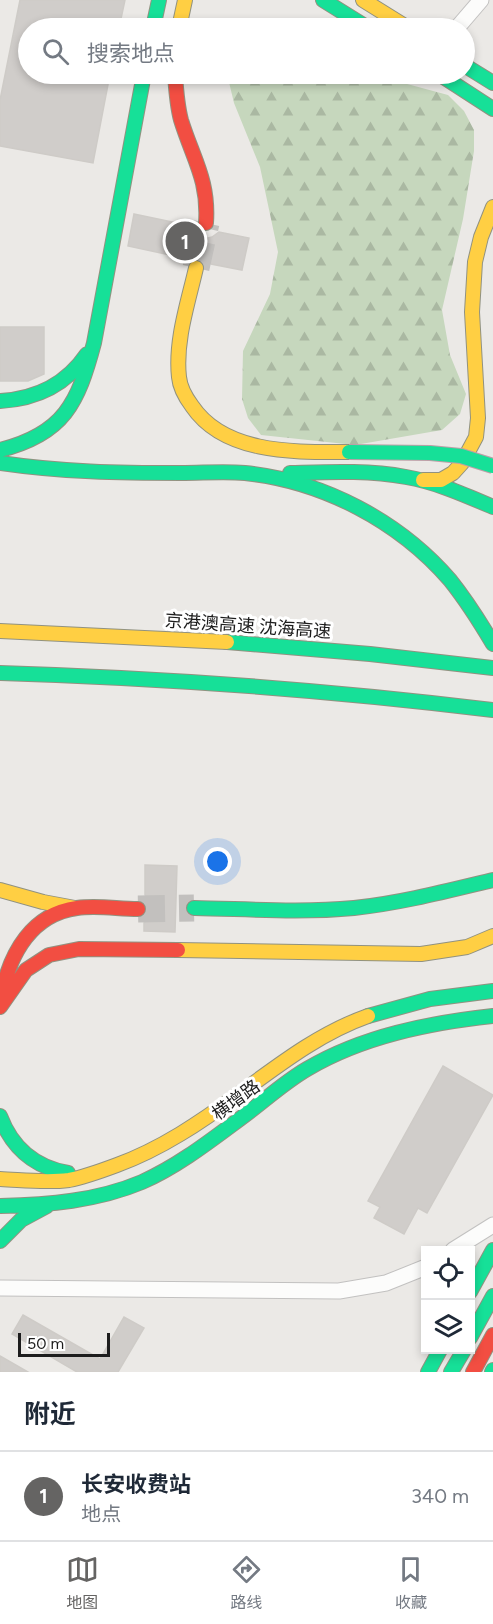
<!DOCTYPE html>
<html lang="zh">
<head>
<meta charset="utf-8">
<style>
  :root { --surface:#fff; --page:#f2f2f3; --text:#1f2937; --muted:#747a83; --line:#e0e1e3; --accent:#656463 }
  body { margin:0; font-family:Figtree,"Noto Sans SC",sans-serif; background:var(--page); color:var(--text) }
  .controls { position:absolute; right:18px; bottom:18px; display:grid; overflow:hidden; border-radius:0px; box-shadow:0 3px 9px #0003 }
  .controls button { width:54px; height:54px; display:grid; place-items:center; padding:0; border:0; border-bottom:2px solid var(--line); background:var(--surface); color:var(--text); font:30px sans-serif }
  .scale { position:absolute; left:18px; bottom:15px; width:92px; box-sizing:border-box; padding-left:6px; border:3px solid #1d1d1d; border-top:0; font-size:16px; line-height:21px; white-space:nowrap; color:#1d1d1d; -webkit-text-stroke:4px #fff; paint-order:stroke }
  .you { position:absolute; left:218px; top:862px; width:21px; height:21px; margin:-15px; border:4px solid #fff; border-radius:50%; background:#1a73e8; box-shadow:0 0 0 9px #1a73e833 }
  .badge { display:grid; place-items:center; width:39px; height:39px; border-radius:50%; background:var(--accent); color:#fff; font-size:20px; font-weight:700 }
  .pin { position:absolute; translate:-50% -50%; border:3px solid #fff; box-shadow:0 2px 6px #0006 }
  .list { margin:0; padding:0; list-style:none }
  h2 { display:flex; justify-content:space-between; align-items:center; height:78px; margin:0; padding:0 24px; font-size:26px }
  h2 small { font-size:20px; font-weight:400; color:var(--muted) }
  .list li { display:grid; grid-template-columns:39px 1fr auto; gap:18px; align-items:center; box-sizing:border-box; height:90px; padding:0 24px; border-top:2px solid var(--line) }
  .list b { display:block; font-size:22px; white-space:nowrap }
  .list p { margin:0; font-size:20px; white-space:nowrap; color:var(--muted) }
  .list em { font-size:20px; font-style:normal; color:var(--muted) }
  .icon { flex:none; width:33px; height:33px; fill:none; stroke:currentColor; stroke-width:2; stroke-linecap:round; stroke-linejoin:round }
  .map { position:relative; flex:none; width:493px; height:1372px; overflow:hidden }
  .search { position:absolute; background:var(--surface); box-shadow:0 3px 9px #0003; left:18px; right:18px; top:18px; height:66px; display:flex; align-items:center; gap:15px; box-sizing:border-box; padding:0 21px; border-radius:33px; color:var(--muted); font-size:22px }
  .sheet { height:168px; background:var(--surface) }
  nav { display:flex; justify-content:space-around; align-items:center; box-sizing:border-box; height:84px; border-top:2px solid var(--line); background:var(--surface); font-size:16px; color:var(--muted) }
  nav a { display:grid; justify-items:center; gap:3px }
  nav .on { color:var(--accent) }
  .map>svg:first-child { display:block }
  .forest { fill:url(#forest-firs) }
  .building { fill:#d0cdca; stroke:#cecbc7; stroke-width:1.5 }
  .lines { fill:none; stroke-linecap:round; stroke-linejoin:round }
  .highway-tunnel { stroke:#c2c0be; stroke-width:27; stroke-dasharray:27 14; stroke-linecap:butt }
  .street-casing { stroke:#c2c1c0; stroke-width:17 }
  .fast-casing { stroke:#919280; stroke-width:16 }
  .slow-casing { stroke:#919280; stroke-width:16 }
  .jam-casing { stroke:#919280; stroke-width:16 }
  .street { stroke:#fcfcfb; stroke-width:15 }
  .fast { stroke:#16e098; stroke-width:14 }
  .slow { stroke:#ffcf43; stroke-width:14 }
  .jam { stroke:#f24e42; stroke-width:14 }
  .fast-bridge-casing { stroke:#bd9fa7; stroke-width:16; stroke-linecap:butt }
  .fast-bridge { stroke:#16e098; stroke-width:14 }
  .labels { text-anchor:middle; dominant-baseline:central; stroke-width:6; stroke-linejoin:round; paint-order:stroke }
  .street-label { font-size:18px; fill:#1d1d1d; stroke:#fff }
</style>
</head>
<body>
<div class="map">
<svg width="493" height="1372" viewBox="0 0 493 1372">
  <defs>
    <pattern id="forest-firs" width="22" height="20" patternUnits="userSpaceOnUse" patternTransform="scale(1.5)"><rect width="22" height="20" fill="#c6d7bd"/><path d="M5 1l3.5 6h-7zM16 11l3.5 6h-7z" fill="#aab8a2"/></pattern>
  </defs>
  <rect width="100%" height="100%" fill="#ebe9e6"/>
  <!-- forest -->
  <path class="forest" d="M227 74H370L448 95 464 111 474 130V151L463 219 442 310 450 355 466 394 460 414 442 430 355 445 261 435 248 418 242 399 243 351 270 294 278 252 260 167 234 103Z"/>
  <!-- building -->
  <path class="building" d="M20 0H125L119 28H28V74H110L93 163 0 146V100Z
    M134 214 191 226 197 236 204 239 212 237 219 232 249 238 242 270 211 264 206 256 199 253H191L184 258 128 246Z
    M0 327H44V374L28 381H0Z
    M145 865 177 866 175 932 144 931V923L151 918 154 910 151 901 145 895Z
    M443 1066 493 1095 427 1213 418 1208 404 1234 374 1218 380 1207 368 1201Z
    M23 1315 100 1359 124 1317 144 1328 118 1372H77L12 1334Z
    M0 1356 28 1372H0Z"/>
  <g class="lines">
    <!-- highway-tunnel -->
    <path class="highway-tunnel" d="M196 268 206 223
      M138 909 194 908"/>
    <defs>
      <path id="street" d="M457 28 481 0
        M453 1250 493 1225
        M0 1288 339 1291 386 1283 426 1267"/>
      <path id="fast" d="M323 0 368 28
        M153 28 159 0
        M464 65 493 83
        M439 74 493 109
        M0 401C36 399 66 385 87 354
        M0 450C64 434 78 403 94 343L144 74
        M0 463C60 472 121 473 181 473 203 473 224 471 245 473 323 481 399 521 450 580 466 600 480 622 493 644
        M290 473C329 472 367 470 406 477 436 482 465 495 493 507
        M227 642 370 654 493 668
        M0 673C165 678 329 690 493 710
        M194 908C247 909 301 913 354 908 401 903 447 891 493 880
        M368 1016 430 999 493 991
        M0 1116C12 1148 34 1167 68 1173
        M0 1206C48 1205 97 1201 142 1182 178 1166 210 1141 241 1118 263 1102 283 1083 307 1069 363 1036 429 1023 493 1016
        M0 1241 21 1220 47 1206
        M470 1292 493 1250
        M470 1338 493 1296
        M428 1372 440 1350
        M451 1372 464 1350
        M492 1372 493 1370"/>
      <path id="slow" d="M363 0 408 28
        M179 28 185 0
        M196 268C188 303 175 341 179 377 180 388 186 398 192 406 225 455 297 452 349 452
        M423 480H441L453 473 462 463 476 437 478 418 472 312 475 262 481 237 493 207
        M0 631 227 642
        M0 890 43 902 75 908
        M178 950 421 954 467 947 493 936
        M0 1179C23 1180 46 1183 69 1180 85 1177 101 1171 117 1165 161 1149 201 1122 239 1094 280 1064 320 1033 368 1016"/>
      <path id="jam" d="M175 74C176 89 177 105 181 120 193 159 209 180 206 223
        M2 994C10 953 32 914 77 908 97 905 118 909 138 909
        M0 1007 26 970 49 955 79 949 178 950
        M473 1372 493 1335"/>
    </defs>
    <!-- street casing -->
    <use href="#street" class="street-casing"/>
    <!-- fast casing -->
    <use href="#fast" class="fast-casing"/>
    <!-- slow casing -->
    <use href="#slow" class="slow-casing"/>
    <!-- jam casing -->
    <use href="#jam" class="jam-casing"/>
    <!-- street -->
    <use href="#street" class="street"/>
    <!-- fast -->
    <use href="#fast" class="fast"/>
    <!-- slow -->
    <use href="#slow" class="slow"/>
    <!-- jam -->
    <use href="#jam" class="jam"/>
    <defs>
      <path id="fast-bridge" d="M349 452 430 453 461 456 493 466"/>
    </defs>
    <!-- fast-bridge casing -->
    <use href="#fast-bridge" class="fast-bridge-casing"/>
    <!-- fast-bridge -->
    <use href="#fast-bridge" class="fast-bridge"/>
  </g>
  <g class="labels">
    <!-- street labels -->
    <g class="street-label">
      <text transform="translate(248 626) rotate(4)">京港澳高速 沈海高速</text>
      <text transform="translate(236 1100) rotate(-36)">横增路</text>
    </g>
  </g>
</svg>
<div class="controls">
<button><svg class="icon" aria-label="locate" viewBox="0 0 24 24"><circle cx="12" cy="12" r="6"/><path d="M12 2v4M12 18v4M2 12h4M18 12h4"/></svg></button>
<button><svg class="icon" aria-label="layers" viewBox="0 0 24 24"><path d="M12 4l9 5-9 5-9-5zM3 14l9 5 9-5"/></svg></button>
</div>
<div class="scale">50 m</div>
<div class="you"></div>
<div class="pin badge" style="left:185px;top:241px">1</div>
<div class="search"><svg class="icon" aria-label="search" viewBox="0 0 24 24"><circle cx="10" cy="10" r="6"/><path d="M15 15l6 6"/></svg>搜索地点</div>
</div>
<section class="sheet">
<h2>附近<small></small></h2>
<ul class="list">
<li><span class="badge">1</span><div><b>长安收费站</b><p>地点</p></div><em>340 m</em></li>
</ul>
</section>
<nav>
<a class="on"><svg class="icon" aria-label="map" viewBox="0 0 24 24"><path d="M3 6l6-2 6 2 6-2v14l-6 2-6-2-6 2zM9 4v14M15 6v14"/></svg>地图</a>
<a><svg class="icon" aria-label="directions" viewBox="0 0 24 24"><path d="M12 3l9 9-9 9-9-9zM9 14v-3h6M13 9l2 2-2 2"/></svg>路线</a>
<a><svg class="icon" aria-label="saved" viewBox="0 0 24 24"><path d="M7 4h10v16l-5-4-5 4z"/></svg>收藏</a>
</nav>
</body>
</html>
